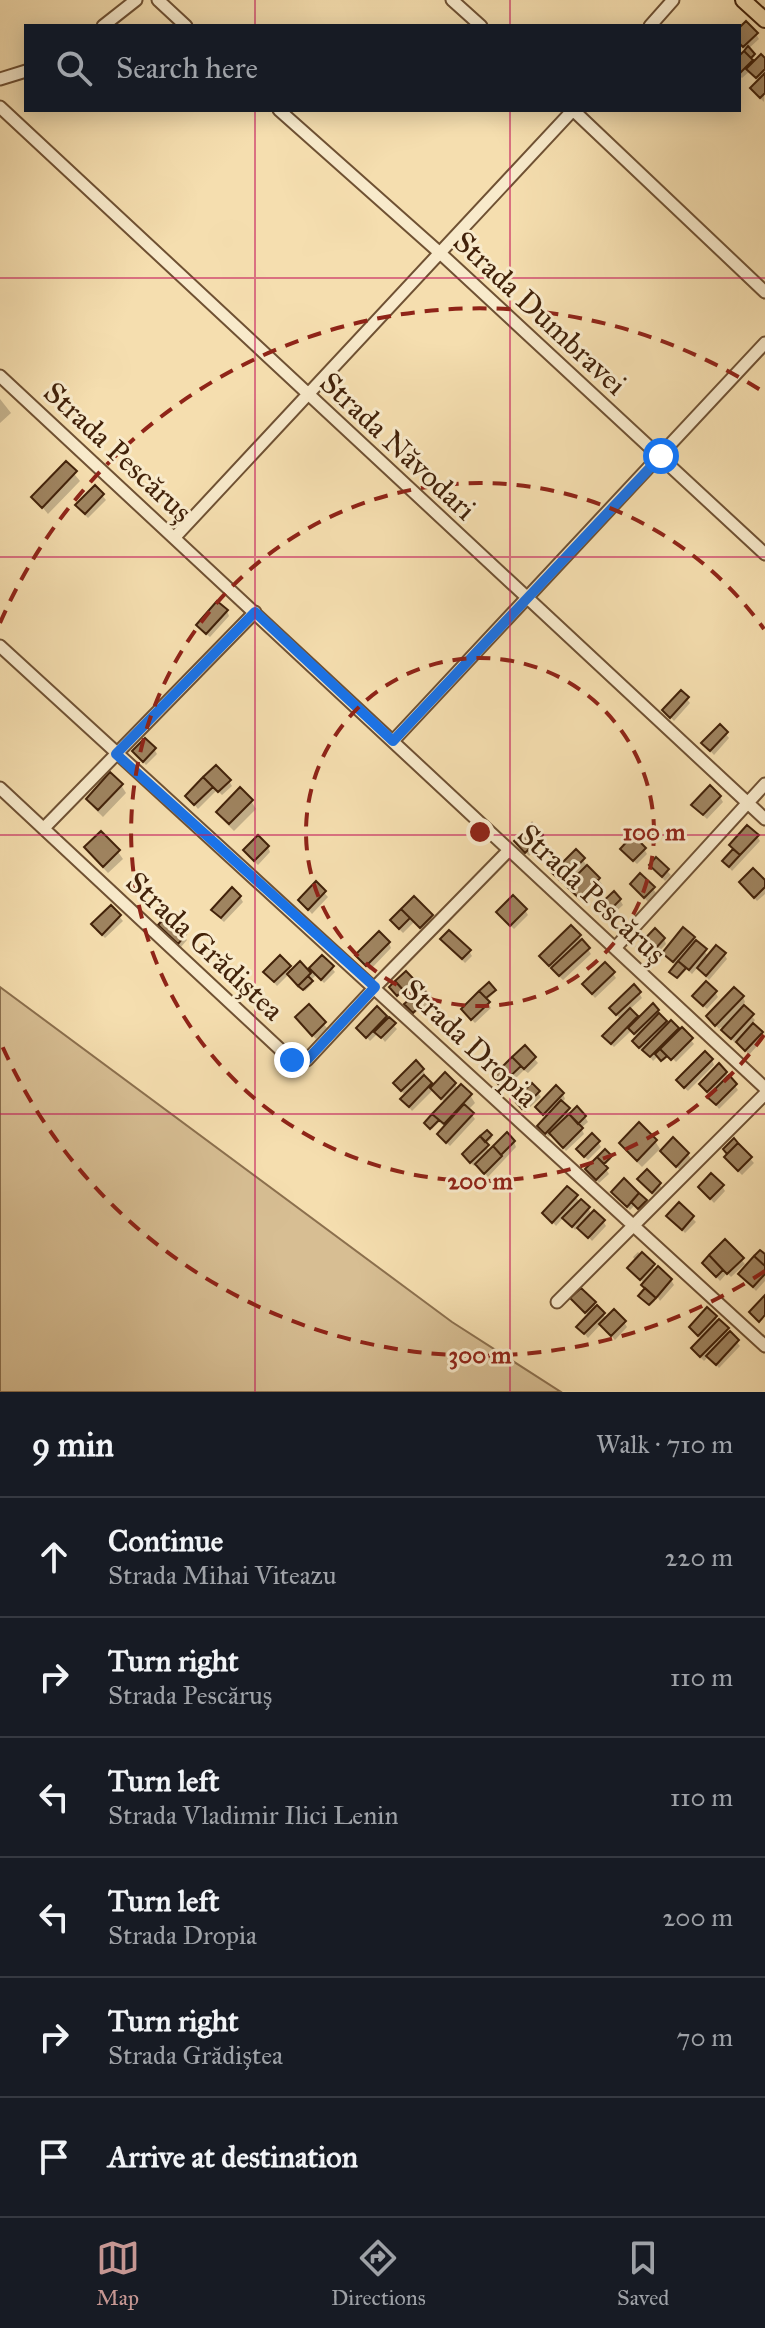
<!DOCTYPE html>
<html lang="en">
<head>
<meta charset="utf-8">
<style>
  :root { --surface:#171b24; --page:#20242c; --text:#f1f3f6; --muted:#9ea1a6; --line:#363941; --accent:#c59692 }
  body { margin:0; font-family:"IM FELL Great Primer",serif; background:var(--page); color:var(--text) }
  .stop { position:absolute; width:24px; height:24px; margin:-18px; border:6px solid #1a73e8; border-radius:50%; background:#fff }
  .stop.end { background:#1a73e8; border-color:#fff; box-shadow:0 2px 8px #0008 }
  .list { margin:0; padding:0; list-style:none }
  h2 { display:flex; justify-content:space-between; align-items:center; height:104px; margin:0; padding:0 32px; font-size:34px }
  h2 small { font-size:26px; font-weight:400; color:var(--muted) }
  .list li { display:grid; grid-template-columns:52px 1fr auto; gap:24px; align-items:center; box-sizing:border-box; height:120px; padding:0 32px; border-top:2px solid var(--line) }
  .list b { display:block; font-size:30px; white-space:nowrap }
  .list p { margin:0; font-size:26px; white-space:nowrap; color:var(--muted) }
  .list em { font-size:26px; font-style:normal; color:var(--muted) }
  .icon { flex:none; width:44px; height:44px; fill:none; stroke:currentColor; stroke-width:2; stroke-linecap:round; stroke-linejoin:round }
  .map { position:relative; flex:none; width:765px; height:1392px; overflow:hidden }
  .search { position:absolute; background:var(--surface); box-shadow:0 4px 20px #0003; left:24px; right:24px; top:24px; height:88px; display:flex; align-items:center; gap:20px; box-sizing:border-box; padding:0 28px; border-radius:0px; color:var(--muted); font-size:30px }
  .sheet { height:824px; background:var(--surface) }
  nav { display:flex; justify-content:space-around; align-items:center; box-sizing:border-box; height:112px; border-top:2px solid var(--line); background:var(--surface); font-size:22px; color:var(--muted) }
  nav a { display:grid; justify-items:center; gap:4px }
  nav .on { color:var(--accent) }
  .map>svg:first-child { display:block }
  .green { fill:#d7be93; stroke:#8c704e; stroke-width:2 }
  .shadow { fill:#0003 }
  .building { fill:#9f8460; stroke:#42220a; stroke-width:2 }
  .lines { fill:none; stroke-linecap:round; stroke-linejoin:round }
  .minor-casing { stroke:#6f5133; stroke-width:15 }
  .major-casing { stroke:#42220a; stroke-width:18 }
  .minor { stroke:#f8eacb; stroke-width:11 }
  .major { stroke:#f5deaf; stroke-width:14 }
  .route { stroke:#1a73e8; stroke-width:10 }
  .grid { fill:none; stroke:#c2185b; stroke-width:2; stroke-opacity:0.55 }
  .ring { fill:none; stroke:#8f2418; stroke-width:4; stroke-dasharray:14 10 }
  .labels { text-anchor:middle; dominant-baseline:central; stroke-width:6; stroke-linejoin:round; paint-order:stroke }
  .street-label { font-size:30px; fill:#42220a; stroke:#f8eacb }
  .centre { fill:#8f2418; stroke:#f8eacb; stroke-width:4 }
  .ring-label { font-size:24px; text-anchor:middle; font-weight:bold; fill:#8f2418; stroke:#f8eacb; stroke-width:6; stroke-linejoin:round; paint-order:stroke }
</style>
</head>
<body>
<div class="map">
<svg width="765" height="1392" viewBox="0 0 765 1392">
  <rect width="100%" height="100%" fill="#f5deaf"/>
  <filter id="stains"><feTurbulence type="fractalNoise" baseFrequency=".0025" numOctaves="4"/><feColorMatrix values="0 0 0 0 .2 0 0 0 0 .09 0 0 0 0 .02 0 0 0 .5 -.17"/></filter>
  <radialGradient id="worn" r=".72"><stop offset=".6" stop-color="#630" stop-opacity="0"/><stop offset="1" stop-color="#630" stop-opacity=".3"/></radialGradient>
  <!-- green -->
  <path class="green" d="M0 987 452 1322 561 1392H0Z"/>
  <!-- shadow -->
  <path class="shadow" d="M739 31 756 34 759 39 748 49 755 56 751 60 754 65 765 61 764 102 755 93 759 82 750 71 742 78 739 75V58L747 51 739 43Z
    M0 399 11 413 0 423Z
    M66 464 80 481 48 514 34 497Z
    M95 487 106 500 88 518 80 510Z
    M227 611 229 616 210 637 201 630Z
    M681 692 690 703 674 721 664 710Z
    M720 727 729 738 714 755 704 744Z
    M154 749 157 754 146 765 134 752Z
    M229 781 232 786 222 795 217 790 198 809 187 796Z
    M121 785 126 793 103 817 93 807 88 799Z
    M720 797 723 802 707 819 697 810Z
    M251 801 256 809 234 831 223 820 218 812Z
    M542 836 545 841 529 856 519 846Z
    M757 836 760 841 732 871 724 861 734 850 731 845Z
    M268 847 270 852 258 865 248 855Z
    M86 848 118 852 123 859 108 873 91 855Z
    M644 849 647 854 637 864 626 854Z
    M576 852 602 884 584 902 568 884 566 886 555 873Z
    M656 860 671 875 665 881 651 865Z
    M765 883V894L757 901 744 887Z
    M316 884 328 897 312 914 300 900Z
    M632 884 653 889 656 893 648 902Z
    M240 897 243 902 224 922 216 915 214 910Z
    M414 899 434 921 424 932 414 922 403 933 395 925Z
    M620 900 623 905 608 919 602 913Z
    M111 907 123 921 105 938 96 929Z
    M525 910 528 915 514 929 501 917Z
    M166 919 187 940 181 947 160 925Z
    M579 936 591 954 563 980 546 964 542 956Z
    M693 938 709 957 724 954 727 959 709 980 698 967 692 974 687 969 678 979 672 973 677 966 664 953Z
    M664 939 666 944 651 960 639 947Z
    M443 940 469 951 472 956 465 963Z
    M389 943 391 948 370 970 360 960Z
    M322 957 335 972 324 983 316 975 310 981 312 984 305 991 289 974 277 986 269 977 289 967 292 972H308Z
    M406 974 431 1002 423 1010 420 1008 415 1013 407 1005 413 1000 404 991 399 996 391 988Z
    M613 974 616 978 595 998 587 989Z
    M488 985 495 992 486 1001 491 1008 475 1023 466 1014Z
    M715 992 718 997 707 1009 698 1001Z
    M639 993 642 998 629 1010 639 1019 658 1011 668 1027 677 1029 679 1033 682 1030 694 1044 676 1062 660 1045 657 1048 667 1058 663 1061 658 1056 653 1061 645 1050 643 1052 637 1046 634 1041 638 1038 631 1031 614 1047 608 1041 621 1020 615 1013Z
    M743 997 745 1002 742 1006 755 1020 752 1024 764 1038 749 1055 737 1040 735 1043 721 1027 719 1029 708 1017Z
    M309 1007 327 1028 316 1039 300 1023Z
    M385 1017 397 1029 385 1042 378 1033 370 1041 359 1029Z
    M525 1048 538 1063 528 1073 524 1070 504 1090 494 1078Z
    M712 1060 714 1065 688 1091 681 1085Z
    M423 1070 425 1075 423 1077 433 1088 455 1084 458 1090 470 1095 475 1103 468 1110 475 1119 450 1146 442 1139 445 1127 439 1122 432 1129 426 1123 445 1103 433 1090 412 1111 403 1099 406 1096 398 1088Z
    M726 1073 738 1090 719 1109 704 1089Z
    M538 1093 541 1097 525 1112 519 1105Z
    M563 1094 565 1099 561 1103 571 1115 585 1117 588 1122 581 1128 584 1134 566 1151 552 1134 549 1137 542 1131 547 1118 537 1107Z
    M487 1132 492 1138 485 1145 490 1152 514 1142 516 1147 488 1177 477 1164 474 1166 467 1159Z
    M655 1141 660 1149 642 1167 626 1151 621 1143Z
    M734 1141 754 1163 742 1175 729 1162Z
    M598 1142 601 1147 588 1160 581 1154Z
    M688 1154 691 1159 680 1170 665 1156Z
    M600 1157 611 1159 604 1166 609 1174 599 1183 587 1170Z
    M647 1172 663 1189 655 1197 639 1179Z
    M722 1186 725 1191 714 1203 700 1188Z
    M614 1192 645 1201 646 1203 640 1209 635 1205 630 1210Z
    M576 1197 580 1203 588 1208 592 1215 603 1221 606 1226 592 1241 579 1226 575 1230 564 1217 556 1226 545 1214Z
    M679 1205 696 1222 685 1233 669 1216Z
    M725 1242 745 1264 731 1277 727 1273 720 1281 704 1263Z
    M638 1252 656 1271 671 1280 674 1285 660 1301 652 1288 649 1290 655 1301 650 1306 641 1297 646 1290 645 1284 629 1268 636 1261 633 1257Z
    M765 1257V1281L756 1291 740 1274Z
    M576 1303 594 1304 607 1319 624 1322 627 1327 615 1340 601 1324 588 1338 579 1327 589 1316Z
    M715 1317 740 1346 719 1368 709 1356 704 1361 696 1353 693 1348 702 1340 691 1328Z"/>
  <!-- building -->
  <path class="building" d="M746 21 758 33 743 47 739 43V28Z
    M748 46 755 54 751 58 744 51Z
    M744 51 753 60 739 74V56Z
    M761 54 765 58V69L756 78 746 69Z
    M765 73V93L760 98 750 88Z
    M66 461 77 471 42 508 31 497Z
    M95 485 104 494 85 514 75 505Z
    M217 601 228 610 206 634 196 625Z
    M681 690 689 697 670 718 662 710Z
    M720 724 728 732 710 751 701 743Z
    M145 738 156 748 143 762 132 751Z
    M216 765 231 780 218 792 203 777Z
    M110 772 123 784 98 810 86 799Z
    M203 777 213 787 194 805 185 796Z
    M710 785 721 796 703 815 691 805Z
    M240 787 253 800 229 824 216 812Z
    M532 823 543 835 525 853 514 841Z
    M747 825 759 835 740 855 729 845Z
    M101 831 120 850 103 867 84 847Z
    M258 835 269 846 254 861 243 850Z
    M633 835 646 848 633 861 620 849Z
    M576 849 585 858 562 882 552 873Z
    M733 849 740 855 729 867 722 861Z
    M656 857 669 869 662 877 649 865Z
    M587 865 600 878 580 899 566 886Z
    M753 868 765 880V887L754 898 739 882Z
    M640 873 655 887 644 898 630 884Z
    M316 881 326 891 308 910 298 900Z
    M232 887 241 896 221 918 211 910Z
    M614 891 621 899 604 916 596 908Z
    M513 895 527 909 510 926 496 912Z
    M414 896 433 915 420 928 401 909Z
    M111 905 121 915 102 935 91 924Z
    M401 909 410 918 399 929 390 920Z
    M166 916 186 934 178 944 158 925Z
    M571 925 581 935 549 966 539 956Z
    M683 927 695 937 673 962 662 953Z
    M655 928 665 938 648 957 637 947Z
    M449 930 471 950 462 959 440 939Z
    M379 931 390 942 366 966 355 955Z
    M582 939 590 948 559 976 551 968Z
    M696 940 707 949 689 970 678 961Z
    M716 945 726 953 706 976 697 968Z
    M280 955 291 966 274 982 263 972Z
    M322 955 334 966 321 980 309 968Z
    M300 961 311 973 298 986 287 974Z
    M678 961 686 968 677 978 669 972Z
    M605 962 615 972 592 994 582 984Z
    M406 971 430 996 419 1007 395 981Z
    M308 976 313 981 303 990 298 986Z
    M395 981 403 990 397 996 389 987Z
    M706 981 717 991 703 1006 692 996Z
    M489 982 496 990 486 998 479 991Z
    M634 984 641 992 616 1015 609 1008Z
    M734 987 744 996 715 1026 706 1016Z
    M479 991 490 1002 471 1020 461 1009Z
    M411 998 419 1007 413 1013 404 1004Z
    M653 1003 659 1010 634 1034 628 1028Z
    M309 1004 326 1022 312 1036 295 1017Z
    M744 1005 754 1014 731 1039 721 1030Z
    M377 1006 387 1016 366 1038 356 1028Z
    M630 1008 638 1016 611 1044 602 1036Z
    M659 1013 667 1021 639 1048 632 1041Z
    M389 1017 396 1023 381 1038 374 1032Z
    M671 1020 679 1028 650 1057 642 1050Z
    M753 1023 763 1032 745 1051 736 1042Z
    M682 1027 693 1038 671 1060 660 1049Z
    M525 1045 536 1057 524 1069 512 1057Z
    M660 1049 667 1056 661 1061 655 1054Z
    M705 1051 713 1059 684 1088 676 1080Z
    M512 1057 521 1066 500 1086 492 1077Z
    M416 1060 424 1069 401 1091 393 1083Z
    M719 1063 727 1072 707 1092 699 1084Z
    M445 1072 456 1083 441 1099 430 1088Z
    M424 1075 432 1083 409 1107 400 1099Z
    M729 1075 737 1084 716 1105 707 1097Z
    M532 1083 540 1091 522 1109 514 1100Z
    M461 1084 472 1094 444 1124 432 1114Z
    M556 1085 564 1093 543 1115 535 1107Z
    M561 1100 570 1108 545 1134 537 1126Z
    M464 1104 474 1113 446 1143 437 1134Z
    M577 1106 586 1116 578 1124 569 1114Z
    M432 1114 439 1120 430 1129 424 1123Z
    M569 1114 583 1128 563 1148 549 1133Z
    M639 1122 657 1140 637 1161 619 1143Z
    M487 1130 492 1135 485 1142 480 1136Z
    M507 1132 515 1141 501 1155 493 1146Z
    M592 1133 600 1141 584 1157 576 1149Z
    M480 1136 489 1145 470 1163 462 1154Z
    M673 1137 689 1153 676 1167 660 1151Z
    M734 1138 738 1143 727 1154 723 1149Z
    M738 1143 752 1157 738 1171 724 1157Z
    M493 1146 502 1156 484 1174 475 1164Z
    M605 1149 612 1156 604 1164 597 1157Z
    M597 1157 608 1168 596 1180 585 1169Z
    M647 1169 661 1183 652 1193 637 1179Z
    M711 1173 724 1185 710 1199 698 1187Z
    M624 1178 639 1193 627 1207 611 1192Z
    M567 1186 578 1195 552 1223 542 1213Z
    M639 1193 647 1200 638 1209 631 1202Z
    M581 1199 590 1207 572 1227 562 1218Z
    M679 1202 694 1216 682 1230 666 1216Z
    M594 1210 605 1220 588 1238 577 1228Z
    M725 1239 744 1258 727 1274 709 1255Z
    M760 1250 765 1254V1266L754 1256Z
    M642 1252 655 1264 640 1280 627 1268Z
    M709 1255 723 1270 716 1277 702 1263Z
    M754 1256 765 1266V1274L753 1287 738 1274Z
    M658 1266 672 1279 656 1298 641 1285Z
    M581 1288 596 1302 585 1313 570 1298Z
    M645 1288 656 1298 649 1305 638 1296Z
    M765 1295V1315L759 1322 749 1312Z
    M597 1305 605 1313 584 1334 576 1327Z
    M707 1307 717 1316 698 1336 689 1327Z
    M614 1309 626 1321 611 1336 599 1324Z
    M719 1319 729 1328 700 1357 691 1348Z
    M730 1331 739 1340 716 1365 706 1356Z"/>
  <g class="lines">
    <defs>
      <path id="minor" d="M158 0 186 26
        M452 0 481 26
        M103 26 136 0
        M650 26 673 0
        M0 79 26 71
        M0 107 765 819
        M279 110 440 253 765 554
        M573 110 765 292
        M0 376 765 1088
        M175 537 573 110
        M0 646 765 1346
        M393 741 765 343
        M0 788 283 1052C291 1060 297 1064 307 1060L375 987 509 850
        M44 828 255 612
        M616 947 765 784
        M557 1302 765 1094"/>
      <path id="major" d="M743 0 765 20"/>
    </defs>
    <!-- minor casing -->
    <use href="#minor" class="minor-casing"/>
    <!-- major casing -->
    <use href="#major" class="major-casing"/>
    <!-- minor -->
    <use href="#minor" class="minor"/>
    <!-- major -->
    <use href="#major" class="major"/>
  </g>
  <g class="lines">
    <!-- route -->
    <path class="route" d="M292 1060 301 1062 307 1060 375 987 116 754 255 612 393 741 661 456"/>
  </g>
  <!-- grid -->
  <path class="grid" d="M255 0V26M510 0V26M255 110V1392M510 110V1392M0 278H765M0 557H765M0 835H765M0 1114H765"/>
  <!-- distance rings -->
  <g class="ring">
    <circle cx="480" cy="832" r="174"/>
    <path d="M764 1035A349 349 0 1 1 764 629"/>
    <path d="M765 1271A523 523 0 0 1 0 1041M0 623A523 523 0 0 1 765 393"/>
  </g>
  <g class="labels">
    <!-- street labels -->
    <g class="street-label">
      <text transform="translate(540 313) rotate(43)">Strada Dumbravei</text>
      <text transform="translate(398 446) rotate(43)">Strada Năvodari</text>
      <text transform="translate(118 452) rotate(43)">Strada Pescăruș</text>
      <text transform="translate(592 894) rotate(43)">Strada Pescăruș</text>
      <text transform="translate(205 946) rotate(43)">Strada Grădiștea</text>
      <text transform="translate(470 1043) rotate(43)">Strada Dropia</text>
    </g>
  </g>
  <circle cx="480" cy="832" r="12" class="centre"/>
  <g class="ring-label">
    <text x="654" y="840">100 m</text>
    <text x="480" y="1189">200 m</text>
    <text x="480" y="1363">300 m</text>
  </g>
  <rect width="100%" height="100%" filter="url(#stains)"/>
  <rect width="100%" height="100%" fill="url(#worn)"/>
</svg>
<div class="stop" style="left:661px;top:456px"></div>
<div class="stop end" style="left:292px;top:1060px"></div>
<div class="search"><svg class="icon" aria-label="search" viewBox="0 0 24 24"><circle cx="10" cy="10" r="6"/><path d="M15 15l6 6"/></svg>Search here</div>
</div>
<section class="sheet">
<h2>9 min<small>Walk · 710 m</small></h2>
<ul class="list">
<li><svg class="icon" aria-label="ahead" viewBox="0 0 24 24"><path d="M12 20V5M6 11l6-6 6 6"/></svg><div><b>Continue</b><p>Strada Mihai Viteazu</p></div><em>220 m</em></li>
<li><svg class="icon" aria-label="right" viewBox="0 0 24 24"><path d="M7 20v-9h11M14 6l5 5-5 5"/></svg><div><b>Turn right</b><p>Strada Pescăruș</p></div><em>110 m</em></li>
<li><svg class="icon" aria-label="left" viewBox="0 0 24 24"><path d="M17 20v-9H6M10 6l-5 5 5 5"/></svg><div><b>Turn left</b><p>Strada Vladimir Ilici Lenin</p></div><em>110 m</em></li>
<li><svg class="icon" aria-label="left" viewBox="0 0 24 24"><path d="M17 20v-9H6M10 6l-5 5 5 5"/></svg><div><b>Turn left</b><p>Strada Dropia</p></div><em>200 m</em></li>
<li><svg class="icon" aria-label="right" viewBox="0 0 24 24"><path d="M7 20v-9h11M14 6l5 5-5 5"/></svg><div><b>Turn right</b><p>Strada Grădiștea</p></div><em>70 m</em></li>
<li><svg class="icon" aria-label="arrive" viewBox="0 0 24 24"><path d="M6 21V4h12l-3 4 3 4H6"/></svg><div><b>Arrive at destination</b></div></li>
</ul>
</section>
<nav>
<a class="on"><svg class="icon" aria-label="map" viewBox="0 0 24 24"><path d="M3 6l6-2 6 2 6-2v14l-6 2-6-2-6 2zM9 4v14M15 6v14"/></svg>Map</a>
<a><svg class="icon" aria-label="directions" viewBox="0 0 24 24"><path d="M12 3l9 9-9 9-9-9zM9 14v-3h6M13 9l2 2-2 2"/></svg>Directions</a>
<a><svg class="icon" aria-label="saved" viewBox="0 0 24 24"><path d="M7 4h10v16l-5-4-5 4z"/></svg>Saved</a>
</nav>
</body>
</html>
